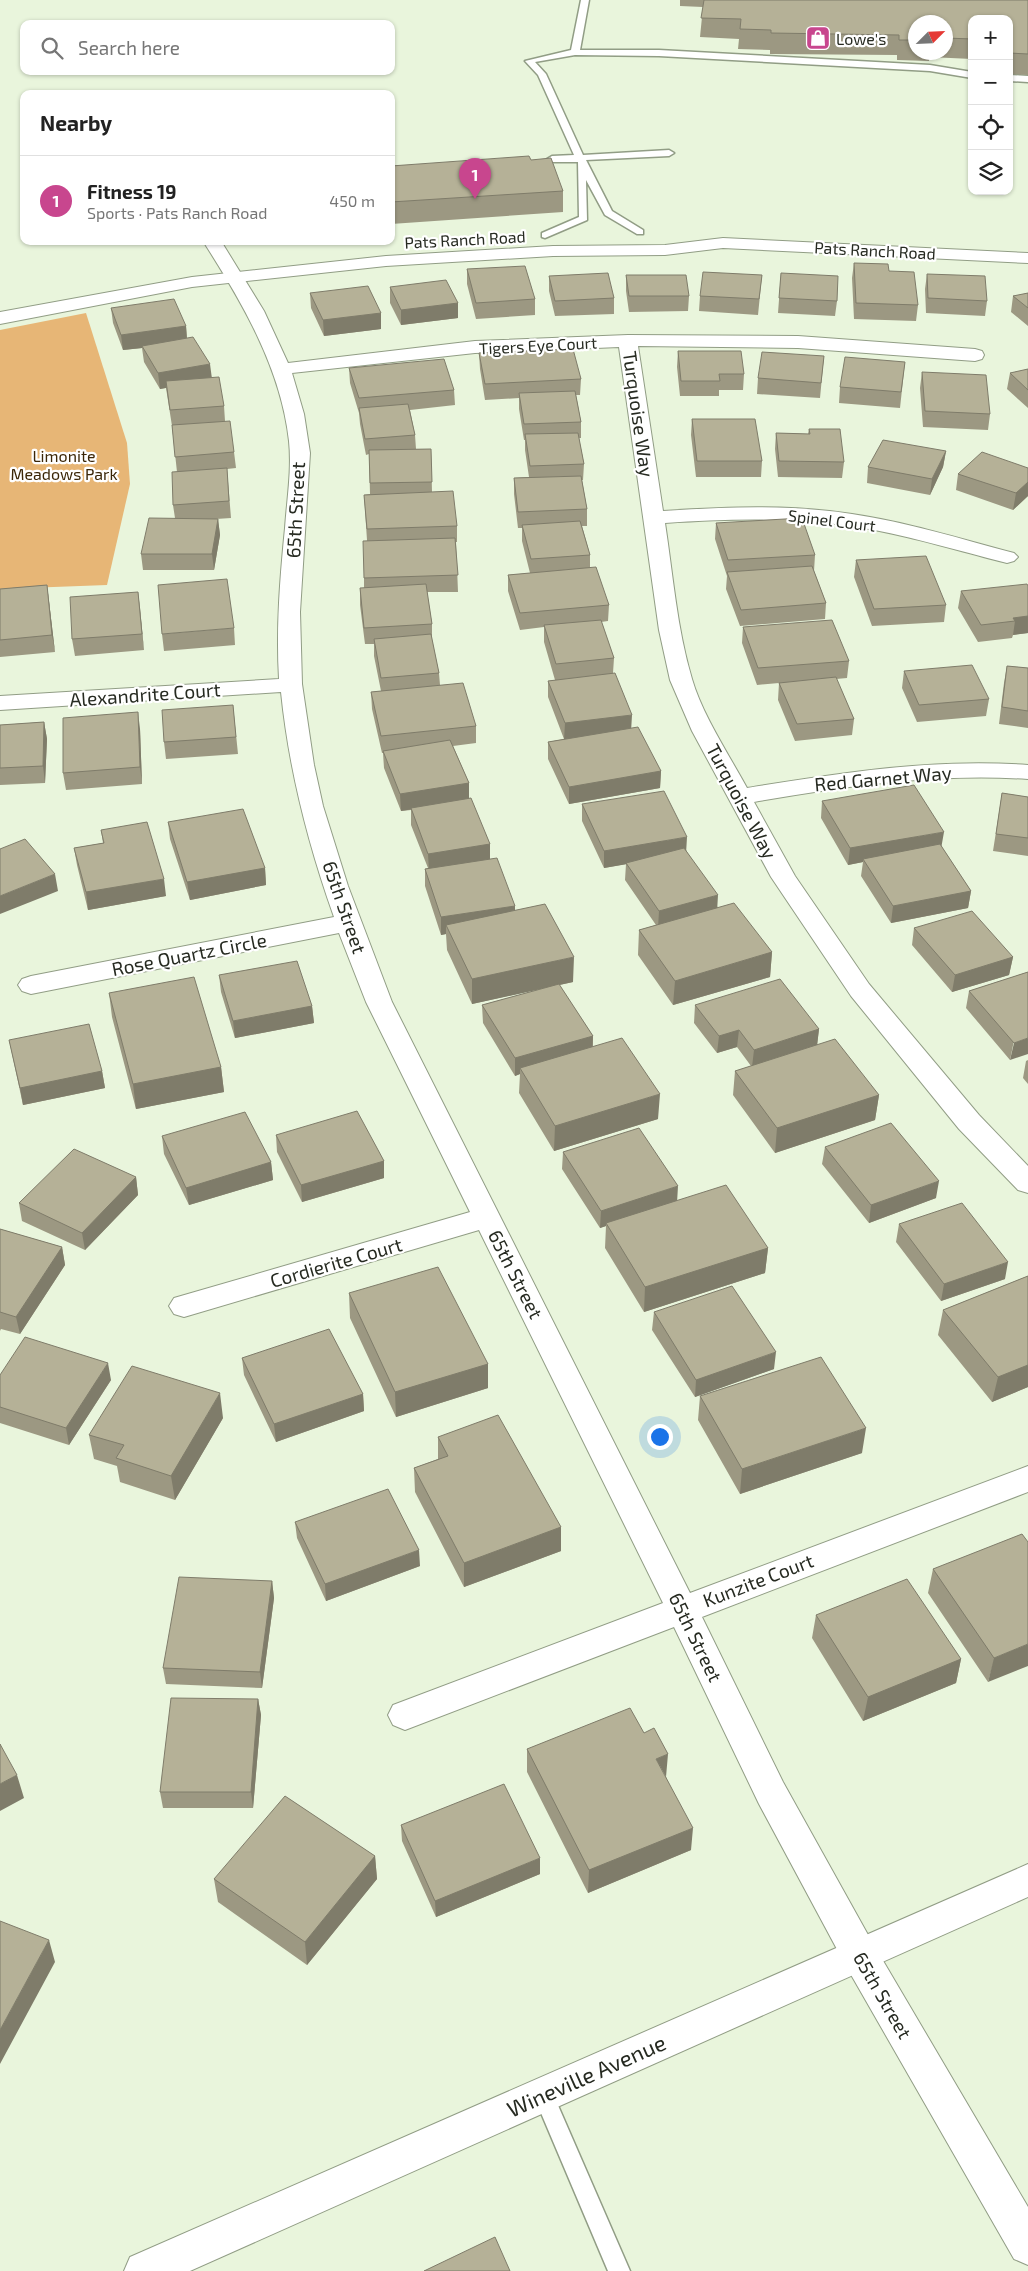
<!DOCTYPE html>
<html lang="en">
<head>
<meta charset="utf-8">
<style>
  :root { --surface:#fff; --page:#f2f2f2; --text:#222; --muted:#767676; --line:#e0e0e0; --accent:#c8468e }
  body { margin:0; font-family:"Exo 2",sans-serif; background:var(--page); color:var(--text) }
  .controls { position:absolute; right:15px; top:15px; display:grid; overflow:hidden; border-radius:10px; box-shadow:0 1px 4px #0004 }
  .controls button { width:45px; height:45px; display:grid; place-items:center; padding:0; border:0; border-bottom:1px solid var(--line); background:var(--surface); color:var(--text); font:25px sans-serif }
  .compass { position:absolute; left:908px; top:15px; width:45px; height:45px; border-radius:50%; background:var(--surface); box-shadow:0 1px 4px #0004; rotate:66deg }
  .you { position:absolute; left:659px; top:1436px; width:18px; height:18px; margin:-12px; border:4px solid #fff; border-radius:50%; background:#1a73e8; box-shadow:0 0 0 8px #1a73e833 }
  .badge { display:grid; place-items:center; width:32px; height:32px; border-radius:50%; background:var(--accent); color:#fff; font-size:16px; font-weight:700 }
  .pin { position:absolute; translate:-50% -41px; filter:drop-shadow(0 1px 2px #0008) }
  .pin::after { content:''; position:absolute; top:26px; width:18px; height:15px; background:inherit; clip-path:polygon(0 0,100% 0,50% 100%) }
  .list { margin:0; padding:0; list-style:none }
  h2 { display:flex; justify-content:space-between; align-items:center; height:65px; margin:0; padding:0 20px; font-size:21px }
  h2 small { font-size:16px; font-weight:400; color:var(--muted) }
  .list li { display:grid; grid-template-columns:32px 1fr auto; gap:15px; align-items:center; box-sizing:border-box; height:90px; padding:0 20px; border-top:1px solid var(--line) }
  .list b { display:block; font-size:19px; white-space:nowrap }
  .list p { margin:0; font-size:16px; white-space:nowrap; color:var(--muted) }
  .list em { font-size:16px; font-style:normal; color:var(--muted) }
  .icon { flex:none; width:28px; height:28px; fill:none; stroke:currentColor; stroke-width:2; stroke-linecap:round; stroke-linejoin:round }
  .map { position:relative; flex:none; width:1028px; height:2271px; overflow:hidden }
  .search { position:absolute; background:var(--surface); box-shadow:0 1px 4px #0004; left:20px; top:20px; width:375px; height:55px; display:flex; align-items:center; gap:12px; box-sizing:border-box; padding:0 18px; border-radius:10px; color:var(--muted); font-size:19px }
  .panel { position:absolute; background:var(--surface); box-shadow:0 1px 4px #0004; left:20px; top:90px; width:375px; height:155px; border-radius:10px }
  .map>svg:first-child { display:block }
  .green { fill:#e7b676 }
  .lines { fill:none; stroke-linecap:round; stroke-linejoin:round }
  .lane-casing { stroke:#919d85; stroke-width:3 }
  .street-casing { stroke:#919d85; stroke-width:2 }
  .secondary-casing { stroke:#919d85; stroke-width:2 }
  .lane { fill:#fff; fill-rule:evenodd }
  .street { fill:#fff; fill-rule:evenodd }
  .secondary { fill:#fff; fill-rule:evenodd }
  .wall { fill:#9c9882; fill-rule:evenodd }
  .shaded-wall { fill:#7f7c6a }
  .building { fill:#b5b197; stroke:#7f7c6a }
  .labels { text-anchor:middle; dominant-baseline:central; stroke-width:4.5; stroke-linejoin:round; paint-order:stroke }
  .far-poi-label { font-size:16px; fill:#262a21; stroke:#fff; text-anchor:start }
  .far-street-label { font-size:16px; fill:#262a21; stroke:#fff }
  .far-park-label { font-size:16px; fill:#3b2607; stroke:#fff }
  .street-label { font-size:19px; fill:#262a21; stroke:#fff }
  .near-street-label { font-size:22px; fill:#262a21; stroke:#fff }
</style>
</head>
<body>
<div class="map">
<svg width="1028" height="2271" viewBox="0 0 1028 2271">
  <rect width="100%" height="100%" fill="#e9f5dc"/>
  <!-- green -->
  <path class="green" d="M86 313 127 443 130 484 107 585 0 589V330Z"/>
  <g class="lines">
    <defs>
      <path id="lane" d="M581 0H589L580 50H659L930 65 972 72V78L930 71 659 56 575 55 535 62 546 74 583 155 669 150 674 153 669 156 586 160 612 211 643 230V234H637L605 215 586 180 587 220 545 238 542 237V233L579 217 578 162H552L547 159 552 156 574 155 538 75 525 61 571 50Z
        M1009 75 1028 76V82L1009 81Z
        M543 2084 550 2087 630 2271H608L533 2094 536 2087Z"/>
      <path id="street" d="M203 241H221L264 311 288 363 475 341 628 335 798 336 975 349 982 351 984 355 982 359 975 361 798 348 638 346 663 511C726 507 789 504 852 514 907 522 961 539 1014 553L1018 557 1014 561 1007 563C955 550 904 534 851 526 789 517 727 519 665 523 673 575 677 629 692 679 702 714 729 755 747 788 841 773 933 758 1028 765V779C935 773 845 786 754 802L795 876 869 984 979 1115 1028 1166V1193L1018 1190 959 1129 851 996 771 877 692 731 670 680 659 630 619 347 475 353 292 373 304 414 310 453 300 612 302 684 314 765 323 806 348 886 392 1002 690 1593 1028 1466V1492L702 1617 783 1782 872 1942 1028 2207V2265L1014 2259 846 1966 759 1804 674 1627 405 1730 393 1725 388 1715 393 1705 663 1603 479 1230 184 1317 174 1314 169 1306 174 1298 470 1212 366 1002 339 933 31 994 22 991 18 985 22 979 31 976 334 917C308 844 289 770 281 692L0 710V696L279 679C276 628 280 578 285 528 287 499 292 470 289 441 281 368 242 302 203 241Z"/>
      <path id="secondary" d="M723 238 1028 253V263L723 248 665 255 553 256 386 266 192 287 0 324V312L192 277 386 256 553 246 665 245Z
        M1028 1864V1897L190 2271H124L130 2257Z"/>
    </defs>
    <!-- lane casing -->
    <use href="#lane" class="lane-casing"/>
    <!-- street casing -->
    <use href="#street" class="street-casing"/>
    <!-- secondary casing -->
    <use href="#secondary" class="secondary-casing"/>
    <!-- lane -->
    <use href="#lane" class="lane"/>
    <!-- street -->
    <use href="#street" class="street"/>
    <!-- secondary -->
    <use href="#secondary" class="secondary"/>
  </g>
  <!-- wall -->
  <path class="wall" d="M680 0H1028V75L1009 74V19H972V59L929 57V61L897 60V55L770 54V50L738 49 739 39 700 37 703 7 680 6ZM916 22H946V52H916Z
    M531 160 563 191V212L391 224V166Z
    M854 263 889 271 918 305 916 321 854 319 852 278Z
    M467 269 535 299V315L476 319 467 284Z
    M781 273 837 301 835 316 778 313Z
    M927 274 987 301 985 316 926 313 925 289Z
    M626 275 689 296 688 311 629 312 626 291Z
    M762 275 758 315 699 311 700 296Z
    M549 276 614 298V314L555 316 549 291Z
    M390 287 458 303V318L401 325 390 303Z
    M310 293 381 313V329L324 336 311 308Z
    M1028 293V326L1011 312 1013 296Z
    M111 308 186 326 187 338 212 378 224 406 225 421 234 452 236 468 227 469 231 518 216 519H218L220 535 214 570H143L141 554 175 518 173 505 177 472 172 426 166 388 160 389 144 362 142 348 123 350 113 323Z
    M678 351 744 374 743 390H719V396H680L677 367Z
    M479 353 581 379 580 395H576L581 422V438H579L584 464 583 480H582L587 509V526H582L590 555V567L609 605 608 621 601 622 614 658 613 673 631 728 661 771 660 788 569 804 548 759V742L564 739 548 697V681L555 680 544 642V627L520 630 508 591V575L530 573 522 541V528H518L514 494V478L529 477 525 450V440H524L519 409V398L485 400 480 369Z
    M824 356 820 398 757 394 758 378Z
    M905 362 900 408 839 403 840 387Z
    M349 368 454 390 455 405 410 410 415 435 416 449H431L432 492 457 526V542H456L458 592H427L432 624V640L439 673 440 685 476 726V743L453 746 469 783V798L490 844V859L515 906V910L573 982 559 985 593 1036V1047L658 1119 554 1151 519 1093 520 1074 515 1076 483 1023 482 1005 552 986 472 1004 447 950 446 934 441 935 425 886V869L428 868 411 825V810L401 811 384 768 383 753H382L372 709 371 692 381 691 374 656V644H365L360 605V588H364V578L367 540 364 495 370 494 369 454 366 455 360 424 359 413 350 383Z
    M1028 369V408L1007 389 1010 373Z
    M922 372 990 414 988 430 923 427 920 388Z
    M692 419 762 461 761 477H696L691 435Z
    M809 429 844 462 842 478 778 477 775 449 776 433 808 434Z
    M946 451 943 467 930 495 867 483 868 467Z
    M1028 468V496L1013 510 956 490 958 474Z
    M716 523 815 555 814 571 826 603 825 619 740 626 726 589 727 576 715 539Z
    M856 560 946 605 944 622 872 626 854 577Z
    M47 585 55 652 0 657V589Z
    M1028 586V633L1013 635 1012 638 978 642 958 608 961 591Z
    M138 592 144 650 75 656 72 639Z
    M743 627 849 661 847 678 836 679 854 719 852 735 795 741 778 700 779 683 757 685 742 643Z
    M234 628 235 645 164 651 162 634Z
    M1007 666 1028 668V728L999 724 1004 683Z
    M904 671 989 699 986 716 917 722 902 688Z
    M233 705 238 754 166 759 164 742Z
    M44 722 47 739 45 783 0 785V725Z
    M140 729 142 784 66 790 63 773Z
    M1002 793 1028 797V856L993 851Z
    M822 801 941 846 971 891 968 908 891 923 861 876 863 862 848 865 821 818Z
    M582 804 686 850 718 908 772 952 770 977 673 1005 638 955 639 930 656 925 625 880 626 864 604 868 582 821Z
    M168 822 265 868 266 885 190 900 170 839Z
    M101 830 166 896 88 910 77 865 74 848 103 843Z
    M914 928 1013 957 1009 975 952 992 912 945Z
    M1028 972 1010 1060 966 1008 969 991Z
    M219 975 312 1006 314 1023 235 1038 221 992Z
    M109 993 221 1067 224 1092 136 1109 112 1017Z
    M695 1005 819 1029 817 1045 879 1095 875 1120 775 1153 733 1095 735 1071 751 1066 737 1047 717 1053 694 1023Z
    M9 1040 102 1071 105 1088 23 1105Z
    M1028 1060V1084L1023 1078 1026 1061Z
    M276 1135 384 1161V1178L302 1202 277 1152Z
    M162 1136 271 1162 273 1180 189 1205 164 1154Z
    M825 1147 936 1198 869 1223 822 1164Z
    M563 1152 677 1201 768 1248 765 1273 644 1312 605 1248 606 1226 600 1228 562 1169Z
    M136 1177 138 1195 85 1250 22 1221 19 1203Z
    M899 1224 1005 1279 941 1301 896 1242Z
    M0 1229 62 1247 65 1265 20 1334 1 1329 0 1331Z
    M1028 1276V1387L992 1402 938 1335 943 1310Z
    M349 1293 488 1364V1388L396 1417 350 1318Z
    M654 1312 774 1369 695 1397 652 1330Z
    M242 1358 363 1394 364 1411 276 1442 244 1375Z
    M0 1375 111 1380 69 1445 0 1423Z
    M700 1396 862 1453 740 1494 698 1420Z
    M223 1418 175 1500 120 1482 117 1466 94 1459 89 1435Z
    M438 1437 561 1527V1551L464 1587 415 1492 414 1468 438 1459Z
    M295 1522 420 1566 326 1601 297 1538Z
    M1028 1542 988 1682 928 1593 933 1569Z
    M272 1581 274 1598 262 1688 166 1684 163 1668Z
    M816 1615 961 1659 956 1683 863 1721 812 1638Z
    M258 1699 261 1715 253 1808H163L160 1792Z
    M527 1749 666 1777 691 1850 588 1893 527 1772Z
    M401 1825 540 1874 436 1917 402 1841Z
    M375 1856 377 1879 307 1965 218 1902 214 1879Z"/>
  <!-- shaded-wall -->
  <path class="shaded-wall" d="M458 303V318L401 325V310Z
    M381 313V329L324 336 323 320Z
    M186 326 187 341 142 346V348L123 350 121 335Z
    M210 364 212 379 160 389 158 373Z
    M946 451 943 467 930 495 932 479Z
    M1028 482V496L1013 510 1016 493Z
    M218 519 220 535 214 570 212 554Z
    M47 585 49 601 55 652 52 635Z
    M138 592 140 608 144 650 142 634Z
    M1028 616V633L1013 635 1015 621 1013 618Z
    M138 712 140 729 142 784 140 767Z
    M632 715 631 732 564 740 565 723Z
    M44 722 47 739 45 783 43 766Z
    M661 771 660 788 569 804V787Z
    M469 783V800L401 811 400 794Z
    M944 832 941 849 863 859V862L848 865 850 848Z
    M687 837 686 854 604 868V851Z
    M490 844V861L429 871 428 854Z
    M265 868 266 885 190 900 187 882Z
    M55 874 58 891 0 914V896Z
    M164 879 166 896 88 910 86 892Z
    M971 891 968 908 891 923 893 906Z
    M718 895 717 912 658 928 659 911Z
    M515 906V923L446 925V934L441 935V917Z
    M772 952 770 977 673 1005 675 981Z
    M574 957 573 982 472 1004V979Z
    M1013 957 1009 975 952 992 955 975Z
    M312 1006 314 1023 235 1038 233 1021Z
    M819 1029 817 1046 752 1067 754 1050Z
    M739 1030 737 1047 717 1053 719 1036Z
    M593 1036 592 1053 520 1068V1074L515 1076V1058Z
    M1028 1038V1054L1010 1060 1014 1043Z
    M221 1067 224 1092 136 1109 133 1084Z
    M102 1071 105 1088 23 1105 20 1088Z
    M660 1094 658 1119 554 1151 555 1126Z
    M879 1095 875 1120 775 1153 777 1128Z
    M384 1161V1178L302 1202 301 1185Z
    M271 1162 273 1180 189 1205 186 1188Z
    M136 1177 138 1195 85 1250 82 1233Z
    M939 1181 936 1198 869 1223 871 1205Z
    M678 1186 677 1203 606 1223V1226L600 1228 601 1211Z
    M62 1247 65 1265 20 1334 16 1317Z
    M768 1248 765 1273 644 1312 645 1287Z
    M1008 1262 1005 1279 941 1301 944 1284Z
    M776 1352 774 1369 695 1397 696 1380Z
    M108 1363 111 1380 69 1445 66 1428Z
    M488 1364V1388L396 1417 395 1392Z
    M1028 1365V1387L992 1402 998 1377Z
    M220 1393 223 1418 175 1500 171 1476Z
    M363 1394 364 1411 276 1442 274 1424Z
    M866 1428 862 1453 740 1494 742 1469Z
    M561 1527V1551L464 1587V1563Z
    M419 1550 420 1566 326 1601 325 1584Z
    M272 1581 274 1598 262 1688 260 1672Z
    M1028 1644V1666L988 1682 994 1658Z
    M961 1659 956 1683 863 1721 868 1697Z
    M258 1699 261 1715 253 1808 251 1792Z
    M668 1754 666 1777 656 1759Z
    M17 1775 24 1798 0 1811V1784Z
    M693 1828 691 1850 588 1893 589 1870Z
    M375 1856 377 1879 307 1965 305 1942Z
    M540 1858V1874L436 1917 435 1901Z
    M49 1940 55 1962 0 2064V2030Z"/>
  <!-- building -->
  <path class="building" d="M704 0H1028V54L1009 53V19H972V39L946 38V22H916V40H899V35L771 33V30L740 29 741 19 701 18Z
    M529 156 531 160 551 158 563 191 391 202V166Z
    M854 263 888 264 889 271 914 272 918 305 856 303Z
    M525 266 535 299 476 303 467 269Z
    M703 272 762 275 759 299 700 296Z
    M608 273 614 298 555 301 549 276Z
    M781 273 838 276 837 301 779 298Z
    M927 274 985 276 987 301 928 298Z
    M626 275H686L689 296H629Z
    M446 280 458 303 401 310 390 287Z
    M368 286 381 313 323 320 310 293Z
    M1028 293V308L1013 296Z
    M174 299 186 326 121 335 111 308Z
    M193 337 210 364 158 373 142 346Z
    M573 349 581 379 485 384 479 353Z
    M678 351H741L744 374H719L720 381H681Z
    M762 352 824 356 821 383 758 378Z
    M845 357 905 362 901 392 840 387Z
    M444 359 454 390 359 398 349 368Z
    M1028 369V390L1010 373Z
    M922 372 986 375 990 414 925 411Z
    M219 377 224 406 170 410 166 381Z
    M575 391 581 422 524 424 519 393Z
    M408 404 415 435 365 439 359 408Z
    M692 419H755L762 461H697Z
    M230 421 234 452 175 457 172 425Z
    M809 429H840L844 462 779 461 776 433 810 434Z
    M578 433 584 464 530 466 525 434Z
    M883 440 946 451 932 479 868 467Z
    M431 449 432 482 370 483 369 450Z
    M982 452 1028 468V482L1016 493 958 474Z
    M227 468 229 501 173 505 172 472Z
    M581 476 587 509 518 512 514 478Z
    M453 491 457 526 367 529 364 495Z
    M149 518 218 519 212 554H141Z
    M802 518 815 555 728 560 716 523Z
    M580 521 590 555 531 559 522 525Z
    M455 538 458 575 364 578 363 541Z
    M926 556 946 605 874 609 856 560Z
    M812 566 826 603 741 610 727 572Z
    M596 567 609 605 520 613 508 575Z
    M227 579 234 628 162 634 158 585Z
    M426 584 432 624 364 628 360 588Z
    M1027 584 1028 586V616L1013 618 1015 621 981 625 961 591Z
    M47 585 52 635 0 640V589Z
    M138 592 142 634 72 639 70 597Z
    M601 620 614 658 556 664 544 625Z
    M832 620 849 661 758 668 743 627Z
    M431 634 439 673 381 678 374 639Z
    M972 665 989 699 919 705 904 671Z
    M1007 666 1028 668V711L1002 707Z
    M615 673 632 715 565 723 548 681Z
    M836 677 854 719 797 724 779 683Z
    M463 683 476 726 381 736 371 692Z
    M233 705 236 737 164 742 162 710Z
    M138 712 140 767 63 773V718Z
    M44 722 43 766 0 768V725Z
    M638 727 661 771 569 787 548 742Z
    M450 740 469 783 400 794 383 751Z
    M914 785 944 832 850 848 822 801Z
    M664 791 687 837 604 851 582 804Z
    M1002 793 1028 797V838L996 834Z
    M471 798 490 844 428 854 411 808Z
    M243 809 265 868 187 882 168 822Z
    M147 822 164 879 86 892 74 848 104 843 101 830Z
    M25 839 55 874 0 896V849Z
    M940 844 971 891 893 906 863 859Z
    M684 848 718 895 659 911 626 863Z
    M497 858 515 906 441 917 425 869Z
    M734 903 772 952 675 981 639 930Z
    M545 904 574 957 472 979 446 925Z
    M972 911 1013 957 955 975 914 928Z
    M297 961 312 1006 233 1021 219 975Z
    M1028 972V1038L1014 1043 969 991Z
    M194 977 221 1067 133 1084 109 993Z
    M780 979 819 1029 754 1050 739 1030 719 1036 695 1005Z
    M559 984 593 1036 515 1058 482 1005Z
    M89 1024 102 1071 20 1088 9 1040Z
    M622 1038 660 1094 555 1126 520 1068Z
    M835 1039 879 1095 777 1128 735 1071Z
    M357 1111 384 1161 301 1185 276 1135Z
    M245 1112 271 1162 186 1188 162 1136Z
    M891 1123 939 1181 871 1205 825 1147Z
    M639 1128 678 1186 601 1211 563 1152Z
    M74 1149 136 1177 82 1233 19 1203Z
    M726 1185 768 1248 645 1287 606 1223Z
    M962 1203 1008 1262 944 1284 899 1224Z
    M0 1229 62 1247 16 1317 0 1312Z
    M438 1267 488 1364 395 1392 349 1293Z
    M1028 1276V1365L998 1377 943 1310Z
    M732 1286 776 1352 696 1380 654 1312Z
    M329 1329 363 1394 274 1424 242 1358Z
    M25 1337 108 1363 66 1428 0 1407V1375Z
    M821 1357 866 1428 742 1469 700 1396Z
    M132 1366 220 1393 171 1476 116 1458 124 1445 89 1435Z
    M498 1415 561 1527 464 1563 414 1468 448 1456 438 1437Z
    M388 1489 419 1550 325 1584 295 1522Z
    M1022 1534 1028 1542V1644L994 1658 933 1569Z
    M179 1577 272 1581 260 1672 163 1668Z
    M907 1579 961 1659 868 1697 816 1615Z
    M171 1698 258 1699 251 1792H160Z
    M630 1708 644 1733 654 1728 668 1754 656 1759 693 1828 589 1870 527 1749Z
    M0 1744 17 1775 0 1784Z
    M504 1784 540 1858 435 1901 401 1825Z
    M285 1796 375 1856 305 1942 214 1879Z
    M0 1921 49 1940 0 2030Z
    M495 2237 510 2271H424Z"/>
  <!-- icons -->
  <defs>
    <symbol id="shop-square" viewBox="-11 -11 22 22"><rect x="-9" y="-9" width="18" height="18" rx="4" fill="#c8468e" stroke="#fff"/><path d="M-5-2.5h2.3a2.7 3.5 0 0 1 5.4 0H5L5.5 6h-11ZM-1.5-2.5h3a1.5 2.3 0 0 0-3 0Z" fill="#fff"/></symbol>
  </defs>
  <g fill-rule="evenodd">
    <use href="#shop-square" x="804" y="24" width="28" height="28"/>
  </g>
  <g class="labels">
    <!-- far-poi labels -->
    <g class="far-poi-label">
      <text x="836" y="38">Lowe's</text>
    </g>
    <!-- far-street labels -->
    <g class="far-street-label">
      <text transform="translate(465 239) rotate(-3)">Pats Ranch Road</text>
      <text transform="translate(875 250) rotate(3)">Pats Ranch Road</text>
      <text transform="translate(538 345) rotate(-3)">Tigers Eye Court</text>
      <text transform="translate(832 520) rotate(7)">Spinel Court</text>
    </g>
    <!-- far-park labels -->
    <g class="far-park-label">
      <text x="64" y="455">Limonite<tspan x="64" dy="18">Meadows Park</tspan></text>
    </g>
    <!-- street labels -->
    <g class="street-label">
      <text transform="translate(639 414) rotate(82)">Turquoise Way</text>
      <text transform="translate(295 510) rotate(-87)">65th Street</text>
      <text transform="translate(145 694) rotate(-4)">Alexandrite Court</text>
      <text transform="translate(883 778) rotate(-5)">Red Garnet Way</text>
      <text transform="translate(742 801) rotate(62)">Turquoise Way</text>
      <text transform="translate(345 907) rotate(71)">65th Street</text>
      <text transform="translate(189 954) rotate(-11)">Rose Quartz Circle</text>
      <text transform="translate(336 1262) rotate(-16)">Cordierite Court</text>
      <text transform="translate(516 1274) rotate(63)">65th Street</text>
      <text transform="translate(758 1580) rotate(-21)">Kunzite Court</text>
      <text transform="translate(696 1637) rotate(64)">65th Street</text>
      <text transform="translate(883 1995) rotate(60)">65th Street</text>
    </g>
    <!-- near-street labels -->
    <g class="near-street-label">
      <text transform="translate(586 2075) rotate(-24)">Wineville Avenue</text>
    </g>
  </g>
</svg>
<div class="controls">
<button>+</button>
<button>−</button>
<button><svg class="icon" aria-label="locate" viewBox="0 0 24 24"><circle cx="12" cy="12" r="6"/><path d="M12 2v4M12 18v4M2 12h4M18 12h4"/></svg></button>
<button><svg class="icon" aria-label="layers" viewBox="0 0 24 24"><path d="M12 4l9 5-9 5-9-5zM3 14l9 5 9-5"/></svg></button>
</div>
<svg class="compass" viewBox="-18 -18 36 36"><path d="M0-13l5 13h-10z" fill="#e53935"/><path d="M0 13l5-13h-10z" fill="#767676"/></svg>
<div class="you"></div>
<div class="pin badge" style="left:475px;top:199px">1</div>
<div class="search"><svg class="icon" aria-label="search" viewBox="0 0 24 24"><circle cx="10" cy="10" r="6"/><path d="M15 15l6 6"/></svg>Search here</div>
<section class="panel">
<h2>Nearby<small></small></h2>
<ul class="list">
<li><span class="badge">1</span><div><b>Fitness 19</b><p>Sports · Pats Ranch Road</p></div><em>450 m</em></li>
</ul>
</section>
</div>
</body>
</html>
